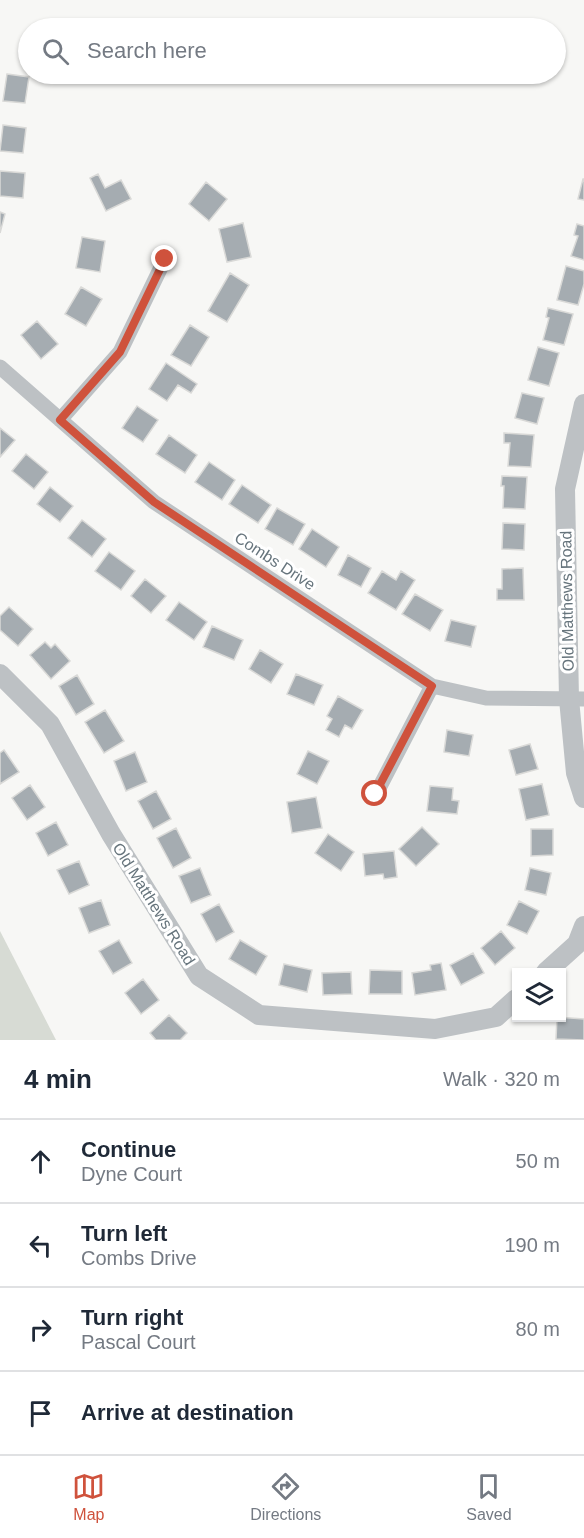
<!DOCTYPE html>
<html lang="en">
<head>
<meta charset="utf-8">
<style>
  :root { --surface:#fff; --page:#f6f6f7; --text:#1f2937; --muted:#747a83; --line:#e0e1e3; --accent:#cf523c }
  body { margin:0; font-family:Arial,sans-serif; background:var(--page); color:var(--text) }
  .controls { position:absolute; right:18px; bottom:18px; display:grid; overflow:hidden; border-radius:0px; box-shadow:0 2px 4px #0004 }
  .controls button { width:54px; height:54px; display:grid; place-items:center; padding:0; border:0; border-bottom:2px solid var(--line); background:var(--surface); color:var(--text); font:30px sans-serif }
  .stop { position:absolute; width:18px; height:18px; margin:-14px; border:4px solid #cf523c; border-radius:50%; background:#fff }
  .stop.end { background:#cf523c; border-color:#fff; box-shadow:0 2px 6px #0008 }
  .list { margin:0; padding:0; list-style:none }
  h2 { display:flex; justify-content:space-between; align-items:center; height:78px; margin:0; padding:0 24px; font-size:26px }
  h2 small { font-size:20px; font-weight:400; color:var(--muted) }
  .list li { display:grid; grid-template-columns:39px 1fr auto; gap:18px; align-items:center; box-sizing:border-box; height:84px; padding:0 24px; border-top:2px solid var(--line) }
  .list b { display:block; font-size:22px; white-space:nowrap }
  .list p { margin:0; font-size:20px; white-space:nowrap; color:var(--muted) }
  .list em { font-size:20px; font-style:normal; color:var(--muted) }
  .icon { flex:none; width:33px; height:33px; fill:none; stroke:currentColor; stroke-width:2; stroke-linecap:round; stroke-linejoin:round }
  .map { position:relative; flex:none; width:584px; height:1040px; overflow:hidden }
  .search { position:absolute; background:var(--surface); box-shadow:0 2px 4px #0004; left:18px; right:18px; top:18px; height:66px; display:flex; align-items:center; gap:15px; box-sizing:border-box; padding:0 21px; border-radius:33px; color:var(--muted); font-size:22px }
  .sheet { height:414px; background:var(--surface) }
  nav { display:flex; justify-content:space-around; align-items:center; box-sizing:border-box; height:84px; border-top:2px solid var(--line); background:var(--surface); font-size:16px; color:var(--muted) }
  nav a { display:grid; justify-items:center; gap:3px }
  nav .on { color:var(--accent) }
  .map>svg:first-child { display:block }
  .green { fill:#d7dbd4 }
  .building { fill:#a5acb1; stroke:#d9d9d7; stroke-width:1.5 }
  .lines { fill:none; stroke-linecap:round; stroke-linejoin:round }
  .minor { stroke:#bdc1c4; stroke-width:15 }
  .tertiary { stroke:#bdc1c4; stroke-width:20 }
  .route { stroke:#cf523c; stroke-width:8 }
  .labels { text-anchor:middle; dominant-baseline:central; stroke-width:6; stroke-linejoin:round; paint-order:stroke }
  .street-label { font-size:16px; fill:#66747c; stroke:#fff }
</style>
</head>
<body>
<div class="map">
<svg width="584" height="1040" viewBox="0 0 584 1040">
  <rect width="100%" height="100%" fill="#f7f7f5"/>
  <!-- green -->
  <path class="green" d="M0 931 56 1040H0Z"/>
  <!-- building -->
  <path class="building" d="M7 74 29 77 25 103 3 101Z
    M3 125 26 128 23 153 0 151Z
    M0 171 25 173 23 198 0 196Z
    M98 174 105 188 121 180 131 199 106 211 90 178Z
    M583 179H584V200L578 199Z
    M206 182 227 199 209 221 189 204Z
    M0 212 5 214 0 233Z
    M243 223 251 257 227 262 219 229Z
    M577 224 584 226V260L571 256 578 236 574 235Z
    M82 237 105 241 100 272 76 268Z
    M566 266 584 271V284L578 305 557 300Z
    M230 273 249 285 227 322 208 311Z
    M81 287 102 299 86 326 65 314Z
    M548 308 573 314 564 345 543 340 549 318 546 317Z
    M37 321 58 344 41 359 21 335Z
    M190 325 209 337 191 366 171 355Z
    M538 347 559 353 549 386 528 380Z
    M166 363 197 384 191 393 178 385 167 401 149 389Z
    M522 393 544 398 537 424 515 418Z
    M137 406 158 420 143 442 122 428Z
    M0 428 15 440 0 457Z
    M504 433 534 435 531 467 508 466 510 443H504Z
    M169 435 197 455 185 473 156 454Z
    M26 454 48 472 34 489 12 471Z
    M209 462 235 480 222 500 195 482Z
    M502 476 527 477 525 509 503 508 504 486H501Z
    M242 485 271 505 258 523 229 504Z
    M50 487 73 506 60 522 37 504Z
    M277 508 305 524 293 545 265 529Z
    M82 520 106 539 92 557 68 538Z
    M503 523 525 524 524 550 502 549Z
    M312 529 339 547 326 567 299 549Z
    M109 552 135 571 121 590 95 571Z
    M348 555 371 568 361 587 338 575Z
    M523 568 524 600H497V589H502V569Z
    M382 571 396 580 401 571 415 580 396 610 368 593Z
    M145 579 166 596 151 613 131 596Z
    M415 594 443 610 430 631 402 614Z
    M179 602 207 622 194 640 166 620Z
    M9 607 33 629 18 646 0 630V616Z
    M451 620 476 626 471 647 445 641Z
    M212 626 243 640 234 660 203 647Z
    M45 642 51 648 55 644 70 661 51 679 30 655Z
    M260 650 283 664 271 683 249 669Z
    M296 674 323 685 314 705 287 694Z
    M77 675 94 704 76 715 59 686Z
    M338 696 363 710 352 729 345 725 339 737 326 730 332 719 327 716Z
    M105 710 124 741 104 753 85 722Z
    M447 730 473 735 469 756 444 752Z
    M530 744 538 769 516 775 509 750Z
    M4 750 19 772 0 784V753Z
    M308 751 329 761 317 784 297 774Z
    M135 752 147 782 126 791 114 761Z
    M542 784 549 815 526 820 519 789Z
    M30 785 45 807 27 820 12 798Z
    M430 786 453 788 452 800 459 801 457 814 427 811Z
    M156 791 171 819 153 829 138 801Z
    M316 797 322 828 292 833 287 802Z
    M56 822 68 845 48 856 36 833Z
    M422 827 439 844 416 866 399 849Z
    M176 828 191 858 173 868 157 838Z
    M531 829H553V855L531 856Z
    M328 834 354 852 341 871 315 853Z
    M394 851 397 877 384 879 383 874 365 876 363 854Z
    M79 861 89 885 69 894 57 870Z
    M200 868 211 895 191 903 179 876Z
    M530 868 551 873 546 895 525 890Z
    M101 900 110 925 89 933 79 908Z
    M519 901 539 911 527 934 507 925Z
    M219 904 234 932 216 942 201 914Z
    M501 931 515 948 495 965 481 948Z
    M119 940 132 963 113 974 99 951Z
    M240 940 267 956 256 975 229 959Z
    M473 953 484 973 461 985 450 965Z
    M441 963 446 990 415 995 412 973 431 970 430 965Z
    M284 964 312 970 307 992 279 985Z
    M370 970 402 971V994H369Z
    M351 972 352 994 323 995 322 973Z
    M143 979 159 1000 141 1014 125 993Z
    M169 1015 187 1033 180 1040H156L150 1033Z
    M557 1017 584 1019V1040L556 1039Z"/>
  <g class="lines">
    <!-- minor -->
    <path class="minor" d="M0 367 154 502 432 686 486 698 584 699
      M60 420 120 352 165 259
      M376 794 432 686"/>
    <!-- tertiary -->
    <path class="tertiary" d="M584 404 565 489 569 699 576 773 584 798
      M0 674 50 724 111 834 199 976 259 1015 435 1029 496 1017 516 999
      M546 972 577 944 584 926"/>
  </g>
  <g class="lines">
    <!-- route -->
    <path class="route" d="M165 259 120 352 60 420 154 502 432 686 375 794"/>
  </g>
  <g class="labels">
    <!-- street labels -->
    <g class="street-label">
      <text transform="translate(275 561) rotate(33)">Combs Drive</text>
      <text transform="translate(567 601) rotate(-91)">Old Matthews Road</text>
      <text transform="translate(154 904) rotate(58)">Old Matthews Road</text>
    </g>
  </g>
</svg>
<div class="controls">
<button><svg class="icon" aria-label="layers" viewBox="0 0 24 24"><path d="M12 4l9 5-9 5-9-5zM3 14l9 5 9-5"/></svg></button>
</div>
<div class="stop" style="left:375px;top:794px"></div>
<div class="stop end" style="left:165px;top:259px"></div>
<div class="search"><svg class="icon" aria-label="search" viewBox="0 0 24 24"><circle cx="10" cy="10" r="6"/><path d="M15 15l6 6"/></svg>Search here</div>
</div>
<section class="sheet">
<h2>4 min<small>Walk · 320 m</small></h2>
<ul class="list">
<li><svg class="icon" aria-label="ahead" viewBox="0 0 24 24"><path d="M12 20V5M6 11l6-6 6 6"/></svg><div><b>Continue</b><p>Dyne Court</p></div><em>50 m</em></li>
<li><svg class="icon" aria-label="left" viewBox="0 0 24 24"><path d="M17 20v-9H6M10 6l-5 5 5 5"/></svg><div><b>Turn left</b><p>Combs Drive</p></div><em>190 m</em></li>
<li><svg class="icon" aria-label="right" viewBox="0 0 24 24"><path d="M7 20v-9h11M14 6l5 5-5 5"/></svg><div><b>Turn right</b><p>Pascal Court</p></div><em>80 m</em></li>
<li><svg class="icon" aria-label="arrive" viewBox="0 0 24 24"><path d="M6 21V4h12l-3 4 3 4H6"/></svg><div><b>Arrive at destination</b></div></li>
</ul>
</section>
<nav>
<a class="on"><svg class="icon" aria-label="map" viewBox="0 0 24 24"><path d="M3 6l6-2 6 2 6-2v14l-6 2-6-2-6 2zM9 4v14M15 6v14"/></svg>Map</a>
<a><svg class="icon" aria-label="directions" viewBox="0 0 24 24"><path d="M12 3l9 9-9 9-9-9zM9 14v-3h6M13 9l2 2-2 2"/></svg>Directions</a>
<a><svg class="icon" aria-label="saved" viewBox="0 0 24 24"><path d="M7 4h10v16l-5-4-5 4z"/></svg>Saved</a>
</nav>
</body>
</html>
